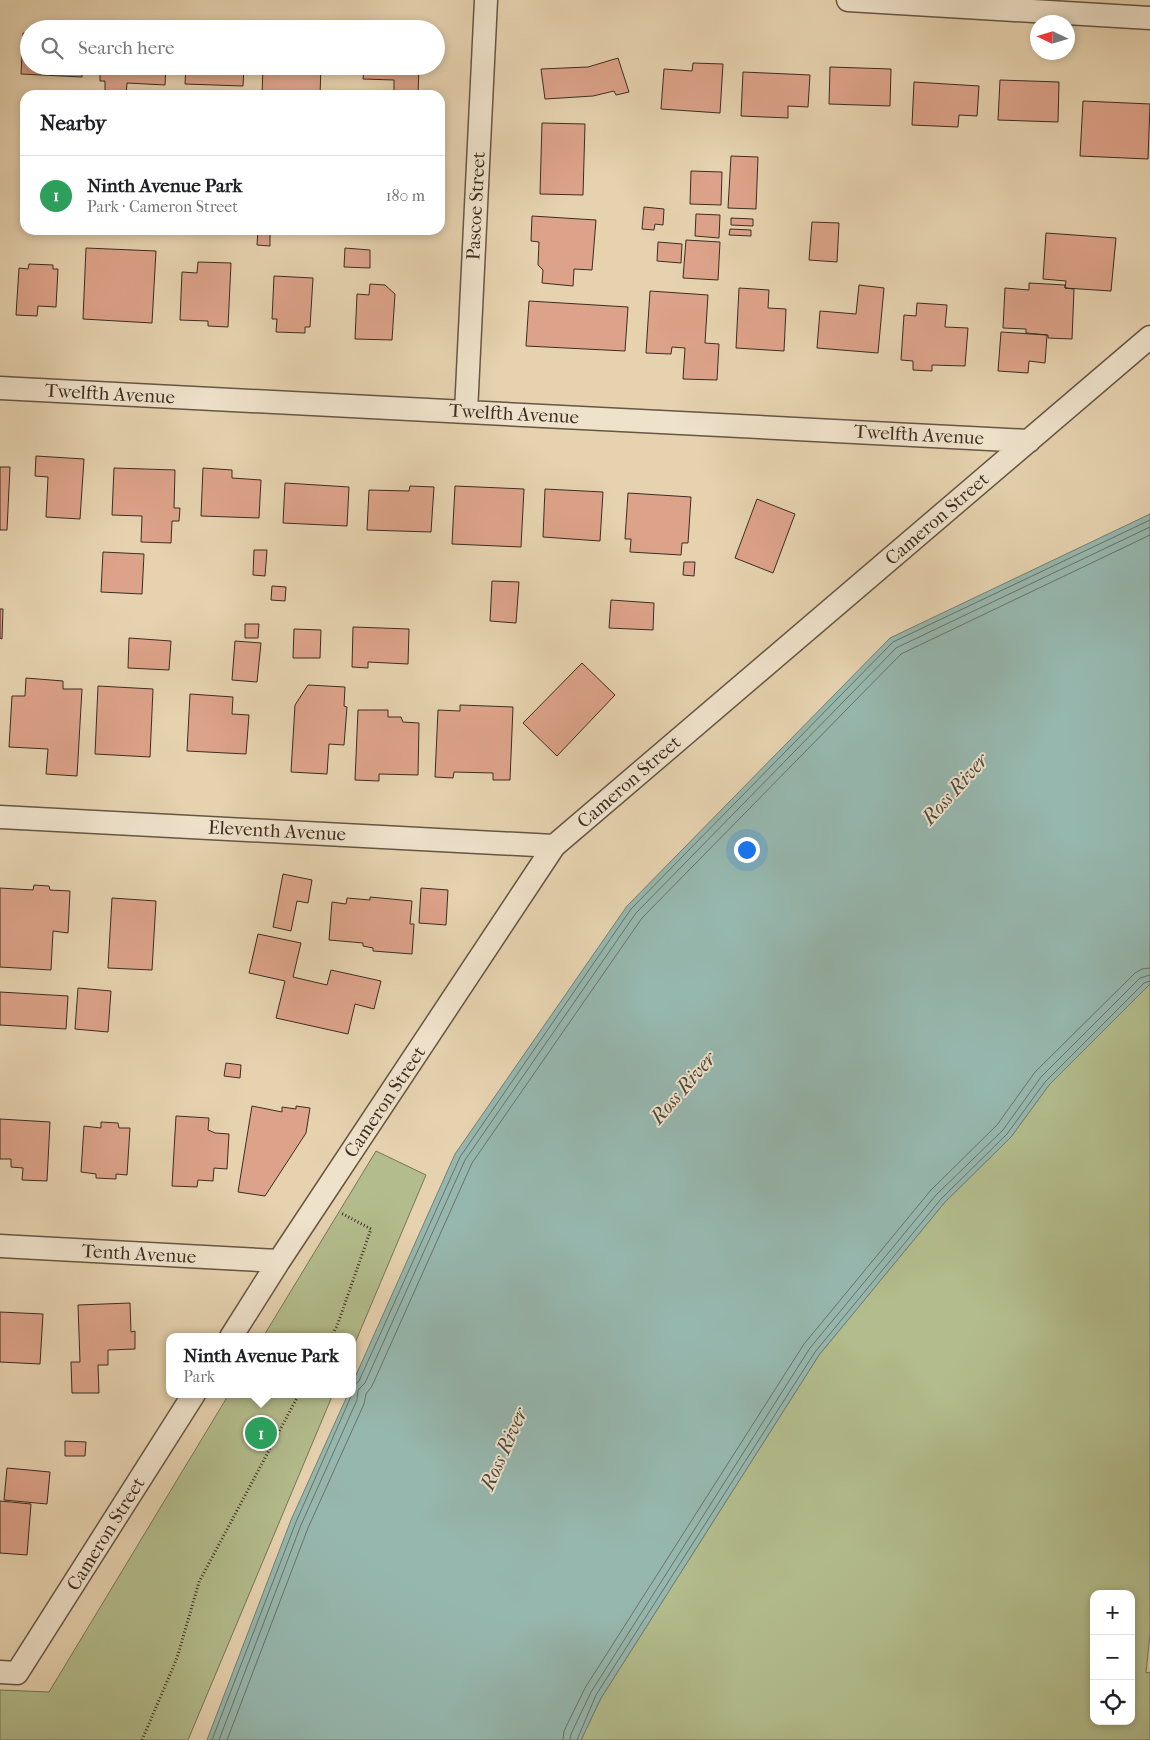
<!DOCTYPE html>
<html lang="en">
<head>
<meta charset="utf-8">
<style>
  :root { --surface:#fff; --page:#f6f6f6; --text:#202124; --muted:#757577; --line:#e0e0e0; --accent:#8f2418 }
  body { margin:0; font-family:"IM FELL French Canon",serif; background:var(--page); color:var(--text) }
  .controls { position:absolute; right:15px; bottom:15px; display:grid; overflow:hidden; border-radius:10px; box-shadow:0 2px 8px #0003 }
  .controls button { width:45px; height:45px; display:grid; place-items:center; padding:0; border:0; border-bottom:1px solid var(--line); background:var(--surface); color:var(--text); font:25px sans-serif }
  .compass { position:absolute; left:1030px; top:15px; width:45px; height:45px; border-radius:50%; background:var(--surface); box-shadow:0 2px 8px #0003; rotate:274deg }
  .you { position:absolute; left:746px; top:849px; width:18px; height:18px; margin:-12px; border:4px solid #fff; border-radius:50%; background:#1a73e8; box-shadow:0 0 0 8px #1a73e833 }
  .badge { display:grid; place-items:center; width:32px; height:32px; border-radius:50%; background:var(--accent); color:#fff; font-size:16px; font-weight:700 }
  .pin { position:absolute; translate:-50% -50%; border:2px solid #fff; box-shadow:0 1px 5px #0006 }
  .popup { position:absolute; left:166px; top:1333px; width:190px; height:65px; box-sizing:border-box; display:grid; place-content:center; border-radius:10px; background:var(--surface); filter:drop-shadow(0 1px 4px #0005); font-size:16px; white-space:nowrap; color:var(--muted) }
  .popup b { font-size:19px; color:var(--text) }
  .popup::after { content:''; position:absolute; left:50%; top:100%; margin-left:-10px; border:10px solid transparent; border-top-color:var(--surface) }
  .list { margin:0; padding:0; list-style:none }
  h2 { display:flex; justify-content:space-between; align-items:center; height:65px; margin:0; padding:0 20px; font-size:21px }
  h2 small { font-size:16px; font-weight:400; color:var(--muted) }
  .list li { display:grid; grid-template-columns:32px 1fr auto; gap:15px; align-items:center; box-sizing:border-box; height:80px; padding:0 20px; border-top:1px solid var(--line) }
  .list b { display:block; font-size:19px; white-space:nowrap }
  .list p { margin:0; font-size:16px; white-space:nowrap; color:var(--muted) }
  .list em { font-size:16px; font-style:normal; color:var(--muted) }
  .icon { flex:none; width:28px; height:28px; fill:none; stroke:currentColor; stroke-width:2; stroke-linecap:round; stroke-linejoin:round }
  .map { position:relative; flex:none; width:1150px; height:1740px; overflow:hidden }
  .search { position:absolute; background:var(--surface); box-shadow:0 2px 8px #0003; left:20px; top:20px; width:425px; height:55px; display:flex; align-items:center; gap:12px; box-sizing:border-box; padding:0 18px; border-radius:28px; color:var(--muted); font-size:19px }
  .panel { position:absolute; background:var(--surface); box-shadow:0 2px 8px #0003; left:20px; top:90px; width:425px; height:145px; border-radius:15px }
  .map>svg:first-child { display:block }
  .green { fill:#b3bc8c; stroke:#787456; fill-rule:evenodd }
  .water { fill:#96b7ae; stroke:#727f75 }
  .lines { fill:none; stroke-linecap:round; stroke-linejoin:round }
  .shore { stroke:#697267; stroke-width:1 }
  .building { fill:#dda38a; stroke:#3c2c20 }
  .street-casing { stroke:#665644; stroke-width:25 }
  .path { stroke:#3c2c20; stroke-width:3; stroke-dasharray:1 2.5; stroke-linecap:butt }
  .street { stroke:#efe2cb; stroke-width:22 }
  .labels { text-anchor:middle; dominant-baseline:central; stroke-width:4; stroke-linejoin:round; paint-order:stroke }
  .street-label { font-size:19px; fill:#3c2c20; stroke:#efe2cb }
  .water-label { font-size:20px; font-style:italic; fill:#4e483c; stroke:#efe2cb }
</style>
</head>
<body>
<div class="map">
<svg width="1150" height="1740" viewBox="0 0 1150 1740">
  <rect width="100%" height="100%" fill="#e6d2af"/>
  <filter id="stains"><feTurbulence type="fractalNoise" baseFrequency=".004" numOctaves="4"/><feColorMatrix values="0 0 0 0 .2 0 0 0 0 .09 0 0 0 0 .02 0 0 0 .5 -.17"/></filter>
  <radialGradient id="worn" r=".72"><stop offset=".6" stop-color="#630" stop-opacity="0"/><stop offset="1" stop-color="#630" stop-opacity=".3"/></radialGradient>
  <!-- green -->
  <path class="green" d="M1150 984V1634L1146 1673 1150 1672V1740H581L601 1698 819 1355 945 1202 1011 1137 1049 1085ZM1094 1594H1131V1721H1094Z
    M376 1151 426 1175 352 1350V1337H263Z
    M229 1394H333L188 1740H0V1690L49 1692Z"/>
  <!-- water -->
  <path class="water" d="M1150 514V984L1049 1085 1011 1137 945 1202 819 1355 601 1698 581 1740H207L291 1520 348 1394H352V1384L455 1154 627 906 890 638Z"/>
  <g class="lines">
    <!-- shore -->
    <path class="shore" d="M352 1384 357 1383 359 1381 460 1157 631 909 893 642 1150 520
      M212 1740 296 1522 352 1394
      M219 1740 301 1525 357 1400 358 1390 365 1383 465 1160 636 913 896 648 1150 527
      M227 1740 308 1528 364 1404 366 1394 372 1386 472 1163 642 918 901 654 1150 535
      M563 1740 564 1731 585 1688 804 1344 931 1190 997 1125 1035 1072 1135 973 1142 969 1150 968
      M570 1740 571 1734 591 1692 810 1348 936 1195 1003 1130 1041 1077 1140 978 1150 975
      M577 1740 596 1695 815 1352 941 1199 1007 1134 1045 1082 1144 983 1150 981"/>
  </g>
  <!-- building -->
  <path class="building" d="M23 33H29V66H82V77L21 74Z
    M618 58 629 92 616 95 614 91 593 96 545 99 541 69 588 67Z
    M693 63 723 64 720 113 661 109 664 69 692 71Z
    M100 66H166L165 85 127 83 126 95H105V81H100Z
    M186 66H244L243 86 185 84Z
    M263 66H321L320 95H262Z
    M364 66H419L418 95 394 94V80L363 79Z
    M830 67 891 69 890 106 829 104Z
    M743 72 810 75 808 107 788 106V118L741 116Z
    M1000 80 1059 82 1058 122 998 120Z
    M914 82 979 86 977 116 959 115 958 127 912 125Z
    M1083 101 1150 104 1148 159 1080 156Z
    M542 123 585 124 583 195 540 194Z
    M731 156 758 157 756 209 728 208Z
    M691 171 722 172 721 205 690 204Z
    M644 207 664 209 663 225 655 224 654 230 642 229Z
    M696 214 720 215 719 238 695 236Z
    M532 216 596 220 592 270 574 269 573 286 542 283 543 270 538 265 539 242 531 241Z
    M731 218 753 219V226L731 225Z
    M812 222 839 223 837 262 809 260Z
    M730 229 751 230V236L729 235Z
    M258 230H270V246L257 245Z
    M1046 233 1116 238 1111 291 1065 288 1066 281 1043 279Z
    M686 240 720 242 718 280 683 278Z
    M658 242 682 244 681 263 657 261Z
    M86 248 156 251 152 323 83 319Z
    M345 248 370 250V268L344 267Z
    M198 262 231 263 228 327 208 326V321L180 320 182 272 197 273Z
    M29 264 53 265V269H58L56 307 38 306 37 316 16 315 19 268 28 269Z
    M274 276 313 278 310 327H305V333L276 332 277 319H272Z
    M1029 283 1065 285V288L1074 289 1072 339 1048 338V335L1026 333V329L1003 328 1005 288 1029 290Z
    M370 284 385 285 395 294 392 340 355 339 357 294 369 295Z
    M859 285 884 288 878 353 817 348 820 311 856 314Z
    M739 288 769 290 768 308 786 309 784 351 736 348Z
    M650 291 708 295 705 343 719 344 717 380 683 379 685 348 672 347 671 354 646 353Z
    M529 301 628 307 625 351 526 346Z
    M917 303 947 305 945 327 968 328 965 366 932 365V371L913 370V361L901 360 904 315 916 316Z
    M1001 332 1047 335 1045 363 1029 361 1028 373 998 371Z
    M36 456 84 459 80 519 46 517 48 477 35 476Z
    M0 467H10L7 530H0Z
    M114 468 175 470 174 508H180L179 521H172L171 543 141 542 142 516 112 515Z
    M203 468 232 470V478L261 480 259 518 201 516Z
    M285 483 349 487 347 526 283 523Z
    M410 486 434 487 431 532 367 530 369 490 409 491Z
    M455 486 524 489 521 547 452 544Z
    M545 489 603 492 600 541 543 537Z
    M628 493 691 497 688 543H682L681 555 630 552 631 539H625Z
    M757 499 795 514 773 573 735 558Z
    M254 550H267L265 576 253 575Z
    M103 552 144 554 142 594 101 592Z
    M684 562H695L694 576 683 575Z
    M492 581 519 582 516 623 490 621Z
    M272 586 286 587 285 601 271 600Z
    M611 600 654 603 653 630 609 628Z
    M0 609H3L2 639 0 638Z
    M245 624H259L258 638H245Z
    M353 627 409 629 408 664 368 662V668L352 667Z
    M294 629 321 630 320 658H293Z
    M129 638 171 641 169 670 128 668Z
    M235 641 261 643 257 682 232 680Z
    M582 663 615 695 557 756 523 723Z
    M26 678 63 681V689H82L77 776 46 774 48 749 9 747 12 696H25Z
    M308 685 345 687 344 706 347 707 344 745 329 744 327 774 291 772 295 705Z
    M98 686 153 689 150 757 95 754Z
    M190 694 233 697 232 714 249 715 246 754 187 751Z
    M460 705 513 707 510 780H493V773L454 772 453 778 435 777 438 710 460 711Z
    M358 710H388V717H401L403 722 419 723 418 775 379 774V781L355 780Z
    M283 874 312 880 308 903 297 901 291 931 273 927Z
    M34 885 49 886 50 890 70 891 68 933 53 931 51 970 0 967V888L33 890Z
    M421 888 448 890 446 925 419 923Z
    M370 897 412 901 410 924H414L412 954 373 951V948L363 946V943L329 940 332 902 346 904 347 898 370 900Z
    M112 898 156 901 152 970 108 968Z
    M258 934 301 943 293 977 327 985 331 970 381 981 374 1009 355 1004 348 1034 276 1018 285 981 249 973Z
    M78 988 111 991 108 1032 75 1029Z
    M0 992 68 996 66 1029 0 1025Z
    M226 1063 241 1065 240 1078 224 1076Z
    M252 1106 282 1112V1107L296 1109V1106L310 1108 306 1133 265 1196 238 1192Z
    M176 1116 209 1118 208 1130 215 1133 229 1134 227 1169 214 1168 213 1181 198 1180 197 1187 172 1186Z
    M0 1119 50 1122 47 1181 22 1180 23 1168 11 1167V1159H0Z
    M101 1122 118 1123 119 1128H130L127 1175 116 1174V1179L96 1178V1174L81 1172 84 1126 101 1128Z
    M130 1303 131 1332 135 1331V1349L108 1350V1365H98L99 1393H72L71 1362H80L78 1305Z
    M0 1312 43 1314 40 1364 0 1362Z
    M65 1441 86 1442 85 1456H65Z
    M7 1468 50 1472 47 1504 4 1500Z
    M0 1501 31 1504 27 1555 0 1553Z"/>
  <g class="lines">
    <defs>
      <path id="street" d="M848 0 1150 18
        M0 388 1029 441
        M466 412 486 0
        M0 817 554 846
        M0 1246 279 1261
        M231 1337 279 1261 554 846 1150 337
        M0 1672 17 1673 194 1394"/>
    </defs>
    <!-- street casing -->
    <use href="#street" class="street-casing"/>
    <!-- path -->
    <path class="path" d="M331 1337 337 1326 371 1229 341 1213
      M142 1740 177 1658 199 1582 299 1394"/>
    <!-- street -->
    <use href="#street" class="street"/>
  </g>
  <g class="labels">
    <!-- street labels -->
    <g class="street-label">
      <text transform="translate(476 206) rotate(-87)">Pascoe Street</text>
      <text transform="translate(110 394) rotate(3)">Twelfth Avenue</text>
      <text transform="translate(514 414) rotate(3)">Twelfth Avenue</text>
      <text transform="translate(919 435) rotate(3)">Twelfth Avenue</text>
      <text transform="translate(937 519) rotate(-41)">Cameron Street</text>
      <text transform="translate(629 782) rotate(-41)">Cameron Street</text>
      <text transform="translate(277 831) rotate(3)">Eleventh Avenue</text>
      <text transform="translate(385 1102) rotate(-56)">Cameron Street</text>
      <text transform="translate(139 1254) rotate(3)">Tenth Avenue</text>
      <text transform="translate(106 1534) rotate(-58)">Cameron Street</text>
    </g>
    <!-- water labels -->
    <g class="water-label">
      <text transform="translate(955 789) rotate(-48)">Ross River</text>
      <text transform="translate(683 1088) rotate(-49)">Ross River</text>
      <text transform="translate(504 1449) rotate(-66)">Ross River</text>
    </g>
  </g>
  <rect width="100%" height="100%" filter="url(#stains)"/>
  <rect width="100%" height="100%" fill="url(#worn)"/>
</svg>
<div class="controls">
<button>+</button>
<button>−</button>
<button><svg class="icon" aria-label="locate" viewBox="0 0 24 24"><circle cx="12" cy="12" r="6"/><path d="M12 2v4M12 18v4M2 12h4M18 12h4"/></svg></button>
</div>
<svg class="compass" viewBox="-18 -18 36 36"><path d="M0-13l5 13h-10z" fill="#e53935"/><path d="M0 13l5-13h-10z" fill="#757577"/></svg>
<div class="you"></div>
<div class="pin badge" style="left:261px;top:1433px;background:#2e9e5b">1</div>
<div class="popup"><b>Ninth Avenue Park</b>Park</div>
<div class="search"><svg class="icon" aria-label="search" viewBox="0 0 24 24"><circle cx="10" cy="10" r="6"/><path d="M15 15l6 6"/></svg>Search here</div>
<section class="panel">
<h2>Nearby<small></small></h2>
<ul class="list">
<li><span class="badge" style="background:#2e9e5b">1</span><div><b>Ninth Avenue Park</b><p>Park · Cameron Street</p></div><em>180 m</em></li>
</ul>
</section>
</div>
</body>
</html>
